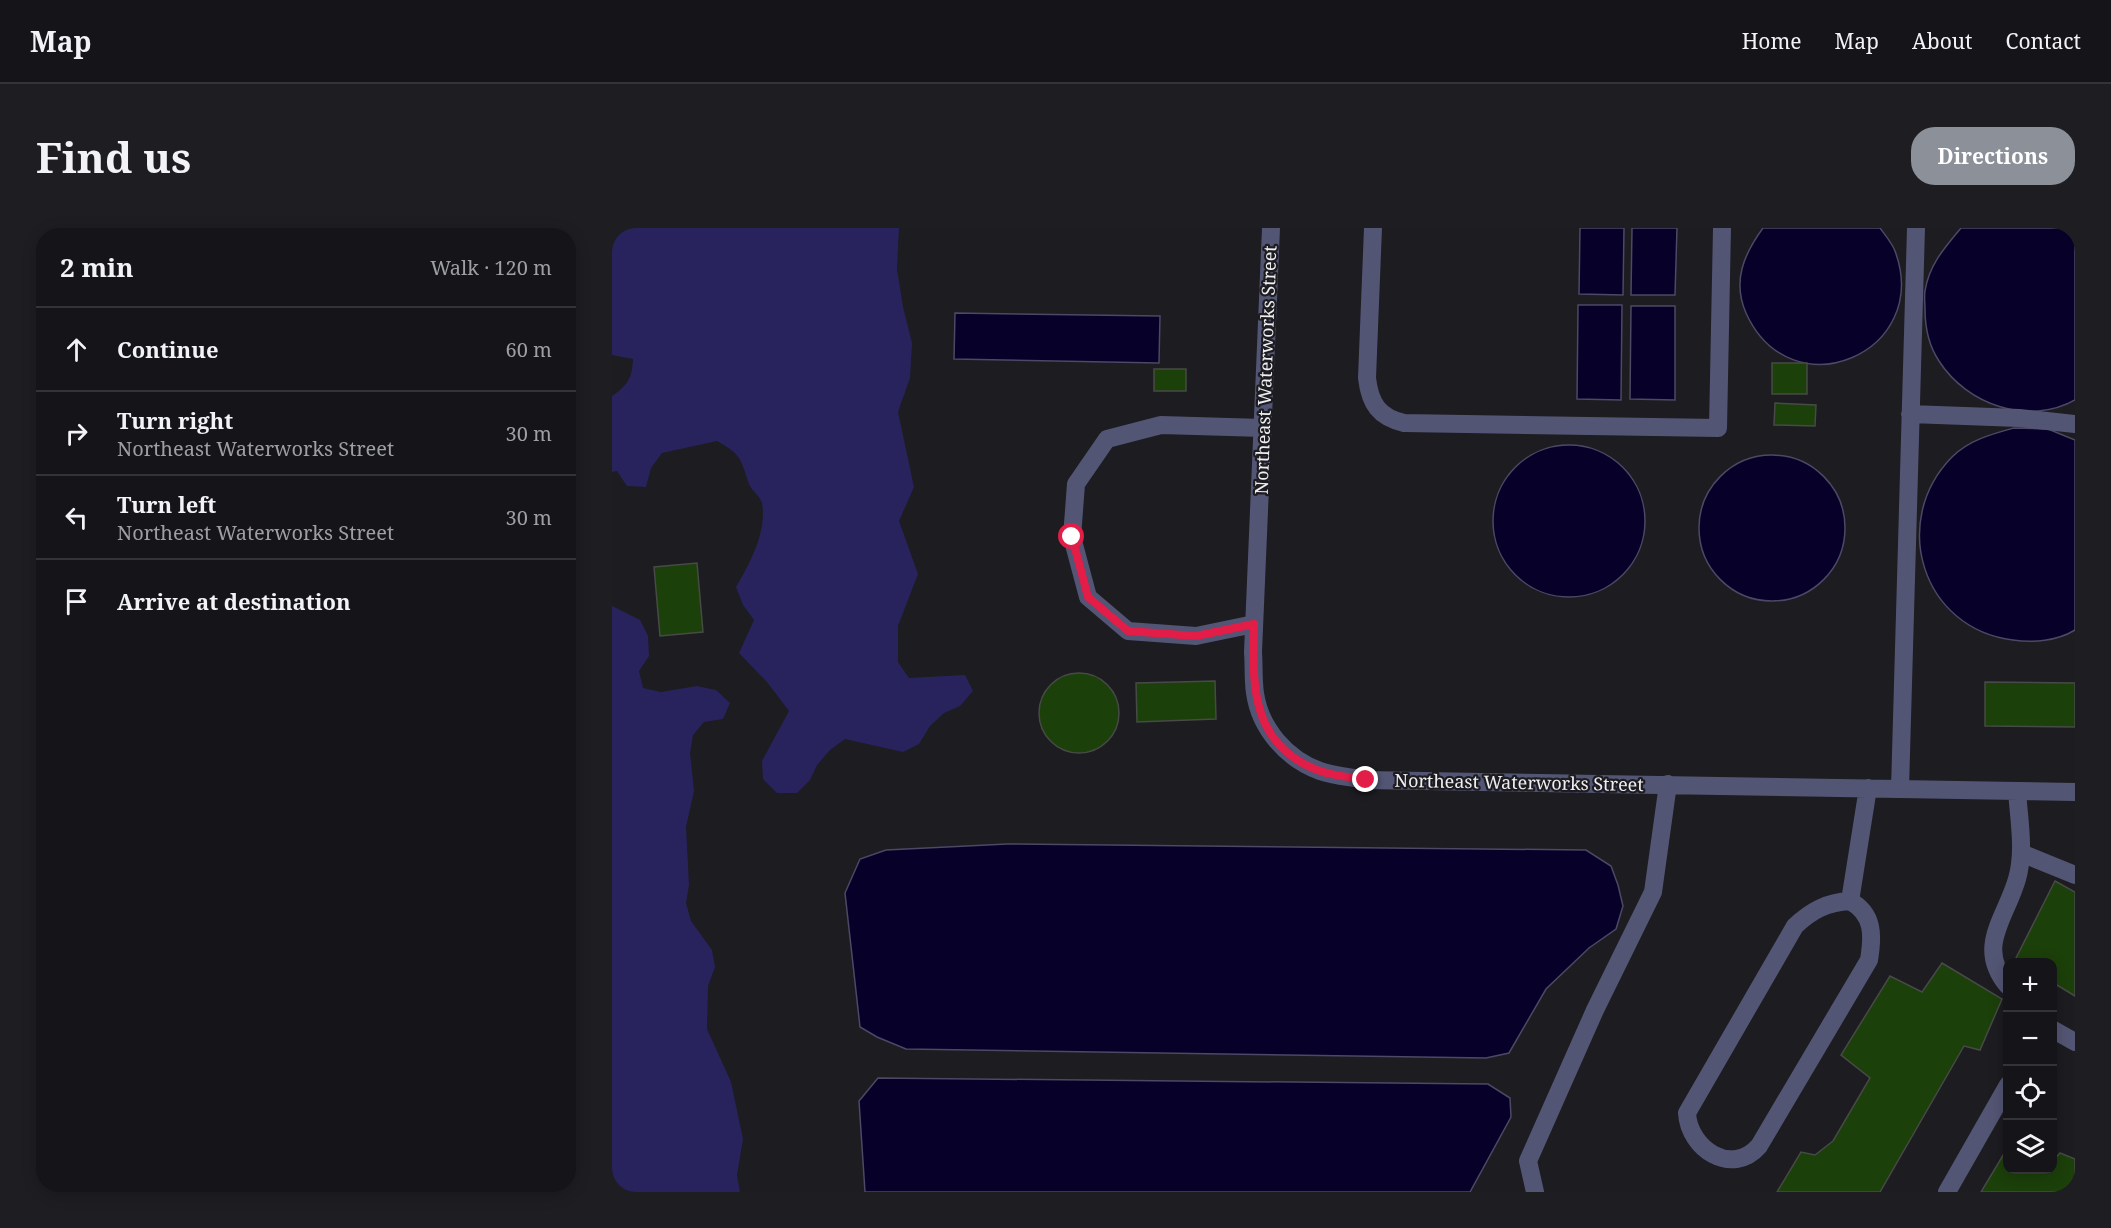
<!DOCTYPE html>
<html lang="en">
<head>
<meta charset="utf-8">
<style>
  :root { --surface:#151519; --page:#1e1e22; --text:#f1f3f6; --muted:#9d9fa2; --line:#343438; --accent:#8c9099 }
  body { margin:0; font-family:"Noto Serif",serif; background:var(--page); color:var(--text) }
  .controls { position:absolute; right:18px; bottom:18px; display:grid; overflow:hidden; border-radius:12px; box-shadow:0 3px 15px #0003 }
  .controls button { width:54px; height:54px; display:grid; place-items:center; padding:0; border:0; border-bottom:2px solid var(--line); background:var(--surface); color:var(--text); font:30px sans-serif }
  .stop { position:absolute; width:18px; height:18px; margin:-14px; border:4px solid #e11d48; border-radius:50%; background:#fff }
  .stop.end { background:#e11d48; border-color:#fff; box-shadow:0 2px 6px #0008 }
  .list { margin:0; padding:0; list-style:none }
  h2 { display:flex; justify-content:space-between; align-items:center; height:78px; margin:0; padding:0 24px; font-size:26px }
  h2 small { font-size:20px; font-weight:400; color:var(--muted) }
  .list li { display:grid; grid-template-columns:39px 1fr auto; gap:18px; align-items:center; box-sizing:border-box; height:84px; padding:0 24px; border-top:2px solid var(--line) }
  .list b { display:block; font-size:22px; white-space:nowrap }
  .list p { margin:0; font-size:20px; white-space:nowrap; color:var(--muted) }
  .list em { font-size:20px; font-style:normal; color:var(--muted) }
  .icon { flex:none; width:33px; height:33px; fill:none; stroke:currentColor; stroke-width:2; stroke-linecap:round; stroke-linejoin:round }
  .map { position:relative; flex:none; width:1463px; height:964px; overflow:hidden; border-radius:24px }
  header { display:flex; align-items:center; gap:36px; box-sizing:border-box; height:84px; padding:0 30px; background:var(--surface); border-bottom:2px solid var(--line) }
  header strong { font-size:28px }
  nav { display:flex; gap:33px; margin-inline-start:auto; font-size:21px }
  .intro { display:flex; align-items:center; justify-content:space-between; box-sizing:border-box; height:144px; padding:0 36px }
  h1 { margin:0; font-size:42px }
  .button { padding:15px 27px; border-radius:24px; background:var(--accent); color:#fff; font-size:21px; font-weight:700 }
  main { display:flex; gap:36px; padding:0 36px }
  aside { flex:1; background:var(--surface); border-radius:24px; box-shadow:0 3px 15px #0003 }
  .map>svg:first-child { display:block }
  .green { fill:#28235d }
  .water { fill:#070029; stroke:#4d4865; stroke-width:1.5 }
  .building { fill:#1c400a; stroke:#474a46; stroke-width:1.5 }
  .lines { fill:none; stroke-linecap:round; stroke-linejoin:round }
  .minor { stroke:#535574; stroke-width:18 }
  .route { stroke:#e11d48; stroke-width:8 }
  .labels { text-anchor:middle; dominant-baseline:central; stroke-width:4.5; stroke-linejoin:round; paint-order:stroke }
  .street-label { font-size:18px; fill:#efeff2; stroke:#1c1c21 }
</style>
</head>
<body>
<header>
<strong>Map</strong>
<nav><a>Home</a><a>Map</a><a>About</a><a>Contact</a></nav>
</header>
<div class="intro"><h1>Find us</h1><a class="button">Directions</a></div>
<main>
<aside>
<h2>2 min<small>Walk · 120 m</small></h2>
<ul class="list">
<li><svg class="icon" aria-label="ahead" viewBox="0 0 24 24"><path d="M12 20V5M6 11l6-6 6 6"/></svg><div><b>Continue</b></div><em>60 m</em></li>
<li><svg class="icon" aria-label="right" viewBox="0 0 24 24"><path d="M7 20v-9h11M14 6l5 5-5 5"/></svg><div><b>Turn right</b><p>Northeast Waterworks Street</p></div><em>30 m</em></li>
<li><svg class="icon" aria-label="left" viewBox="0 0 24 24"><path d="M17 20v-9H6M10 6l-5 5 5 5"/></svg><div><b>Turn left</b><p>Northeast Waterworks Street</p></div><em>30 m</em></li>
<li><svg class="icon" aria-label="arrive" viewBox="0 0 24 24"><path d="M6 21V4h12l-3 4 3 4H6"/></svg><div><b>Arrive at destination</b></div></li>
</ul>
</aside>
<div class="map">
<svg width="1463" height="964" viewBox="0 0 1463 964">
  <rect width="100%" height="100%" fill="#1c1c21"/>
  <!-- green -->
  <path class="green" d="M8 0H287L285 41 291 79 300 115 298 150 286 184 302 259 287 293 306 346 286 398V434L297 450 353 447 361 463 348 478 332 485 318 498 307 516 291 524 233 511 218 522 205 537 198 552 185 565H165L151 551 150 533 177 483 155 454 127 425 142 392 131 377 124 359C138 335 155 304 150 275 148 268 140 263 137 256 128 230 130 227 105 213L50 225 39 240 34 259 15 258 5 243 0 244V168C16 157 20 150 21 131L0 127V7Z
    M0 378 28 392 36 408 37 428 27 443 31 460 49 464 85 458 104 462 118 475 111 491 92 494 81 507 78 525 82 563 74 599 77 657 74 675 79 693 100 722 103 739 96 758 95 801 119 854 131 911 125 947 128 964H0Z"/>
  <!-- water -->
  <path class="water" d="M968 0H1012L1011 67 967 66Z
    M1020 0H1065L1063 67H1019Z
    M1151 0H1268C1273 7 1280 15 1283 23 1321 125 1179 185 1134 85 1120 53 1132 26 1151 0Z
    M1349 0H1463V172C1417 198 1355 177 1327 133 1317 118 1313 98 1313 81 1313 75 1312 68 1313 63 1317 37 1333 19 1349 0Z
    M966 77H1010L1009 172 965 171Z
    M1019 78H1063V172L1018 171Z
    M343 85 548 88 547 135 342 131Z
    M1402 200 1436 201 1463 212V402C1445 413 1421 415 1401 412 1310 401 1277 293 1340 229 1357 212 1380 206 1402 200Z
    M881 293a76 76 0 1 1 152 0a76 76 0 1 1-152 0Z
    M1087 300a73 73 0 1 1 146 0a73 73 0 1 1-146 0Z
    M395 616 974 622 999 638 1006 657 1011 678 1004 701 977 720 934 761 897 825 874 830 294 821 265 809 248 799 233 665 248 631 274 622Z
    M266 850 876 856 898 870 899 889 858 964H253L247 873Z"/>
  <!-- building -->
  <path class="building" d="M1160 135H1195V166H1160Z
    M542 141H574V163H542Z
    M1163 175 1204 177 1203 198 1162 197Z
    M85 335 91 404 48 408 42 339Z
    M427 485a40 40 0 1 1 80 0a40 40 0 1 1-80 0Z
    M603 453 604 491 525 494 524 455Z
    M1373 454 1463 455V499L1373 498Z
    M1443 653 1463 664V768L1440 754V734H1407L1403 732Z
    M1330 735 1390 771 1368 822 1352 818 1268 964H1165L1189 924 1203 927 1221 913 1258 850 1229 827 1278 748 1310 764Z
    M1396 919V942H1440V934L1448 925 1463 931V964H1369Z"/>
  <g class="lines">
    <!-- minor -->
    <path class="minor" d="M659 0 641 424C642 437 641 452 643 465 648 501 675 531 708 543 722 548 739 549 754 552L1463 564
      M761 0 755 150C758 176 767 189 792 195L1106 200 1110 0
      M1298 186 1407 190 1463 196
      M642 396 584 408 516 403 476 369 460 309 464 256 495 211 549 197 651 200
      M1288 561 1304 0
      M1409 625 1463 647
      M1238 673C1215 674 1199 683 1183 698L1075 885C1077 921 1120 949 1147 918L1257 732C1261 708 1262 686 1238 673L1256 560
      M1396 758C1363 719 1394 690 1405 651 1413 623 1407 592 1405 563
      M1440 801 1463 814
      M923 964 916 933 983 782 1041 664 1056 556
      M1335 964 1396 857"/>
  </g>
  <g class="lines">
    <!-- route -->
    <path class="route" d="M460 309 476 369 516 403 584 408 642 396C640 458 639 518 708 543 722 548 739 549 754 552"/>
  </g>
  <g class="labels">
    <!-- street labels -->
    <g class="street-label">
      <text transform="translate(653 142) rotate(-88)">Northeast Waterworks Street</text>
      <text transform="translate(907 554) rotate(1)">Northeast Waterworks Street</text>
    </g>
  </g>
</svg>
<div class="controls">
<button>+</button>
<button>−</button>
<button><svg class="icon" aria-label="locate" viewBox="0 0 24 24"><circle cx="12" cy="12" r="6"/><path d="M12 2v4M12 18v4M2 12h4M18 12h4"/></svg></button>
<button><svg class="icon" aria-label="layers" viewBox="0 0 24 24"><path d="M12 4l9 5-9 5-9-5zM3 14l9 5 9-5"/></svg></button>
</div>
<div class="stop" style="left:460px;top:309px"></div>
<div class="stop end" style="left:754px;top:552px"></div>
</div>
</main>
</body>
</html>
